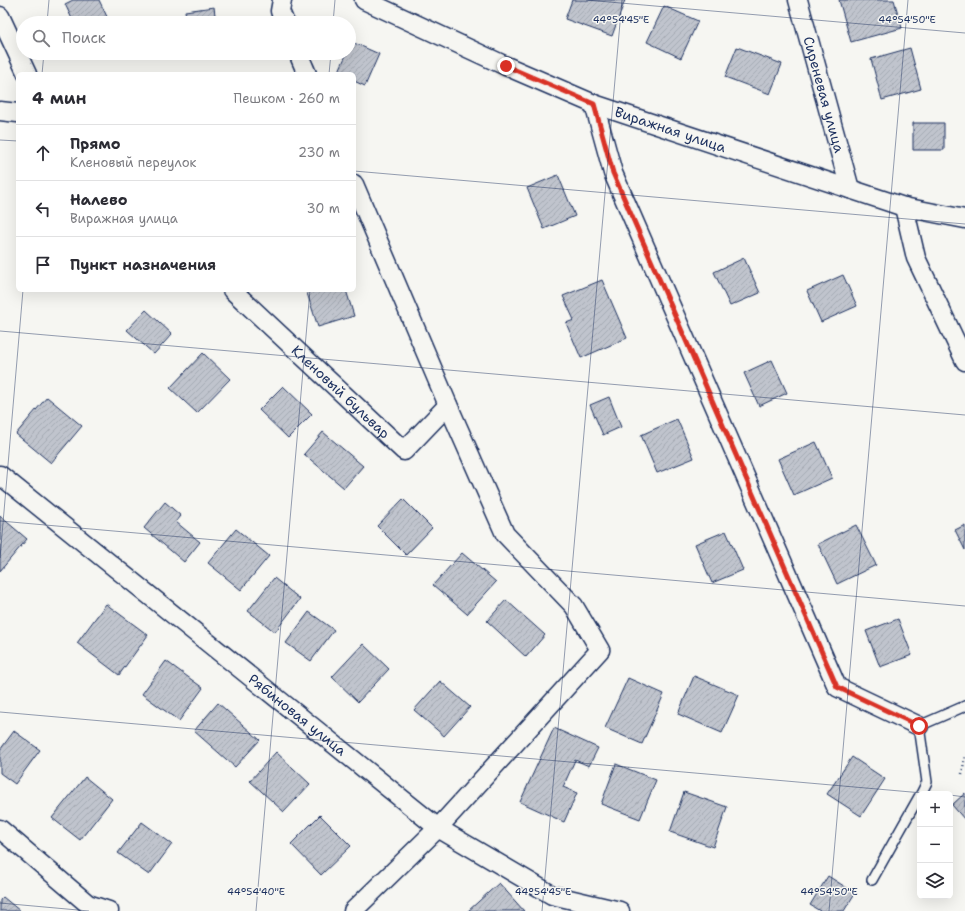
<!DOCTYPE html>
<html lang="ru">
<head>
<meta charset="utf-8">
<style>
  :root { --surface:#fff; --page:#f2f2f3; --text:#2b2b33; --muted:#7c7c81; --line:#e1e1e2 }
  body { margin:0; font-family:"Shantell Sans",sans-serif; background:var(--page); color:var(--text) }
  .controls { position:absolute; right:12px; bottom:12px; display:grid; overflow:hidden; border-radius:6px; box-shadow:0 4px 16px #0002 }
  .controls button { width:36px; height:36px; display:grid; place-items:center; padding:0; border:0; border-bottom:1px solid var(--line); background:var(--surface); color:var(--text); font:20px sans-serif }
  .stop { position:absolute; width:12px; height:12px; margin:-9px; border:3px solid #d93025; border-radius:50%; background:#fff }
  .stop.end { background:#d93025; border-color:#fff; box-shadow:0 1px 4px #0008 }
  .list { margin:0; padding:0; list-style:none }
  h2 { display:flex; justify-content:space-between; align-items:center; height:52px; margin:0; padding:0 16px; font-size:17px }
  h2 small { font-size:13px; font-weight:400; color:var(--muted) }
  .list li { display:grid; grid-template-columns:26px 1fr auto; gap:12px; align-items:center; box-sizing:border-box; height:56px; padding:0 16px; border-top:1px solid var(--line) }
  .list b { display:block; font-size:15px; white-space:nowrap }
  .list p { margin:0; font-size:13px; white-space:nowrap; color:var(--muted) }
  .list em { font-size:13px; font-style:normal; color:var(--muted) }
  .icon { flex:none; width:22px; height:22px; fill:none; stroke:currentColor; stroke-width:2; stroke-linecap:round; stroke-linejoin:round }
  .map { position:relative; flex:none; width:965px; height:911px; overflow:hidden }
  .search { position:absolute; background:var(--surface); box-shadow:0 4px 16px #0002; left:16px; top:16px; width:340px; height:44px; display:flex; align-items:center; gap:10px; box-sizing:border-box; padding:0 14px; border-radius:22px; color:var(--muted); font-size:15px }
  .panel { position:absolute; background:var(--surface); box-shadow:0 4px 16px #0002; left:16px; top:72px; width:340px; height:220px; border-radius:6px }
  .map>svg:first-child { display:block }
  .building { fill:url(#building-hatch); stroke:#1b2f5e }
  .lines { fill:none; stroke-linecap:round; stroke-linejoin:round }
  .service-casing { stroke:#1b2f5e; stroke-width:12 }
  .minor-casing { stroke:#1b2f5e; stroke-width:21 }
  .path { stroke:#1b2f5e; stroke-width:2.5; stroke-dasharray:1 3; stroke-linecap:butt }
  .service { stroke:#f6f6f2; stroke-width:9 }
  .minor { stroke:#f6f6f2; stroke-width:18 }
  .route { stroke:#d93025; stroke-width:5 }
  .ticks { fill:none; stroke:#1b2f5e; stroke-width:1; stroke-opacity:0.45 }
  .labels { text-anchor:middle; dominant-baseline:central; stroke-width:3; stroke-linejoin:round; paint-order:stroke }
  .street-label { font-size:14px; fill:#1b2f5e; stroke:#f6f6f2 }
  .ticks-label { font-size:10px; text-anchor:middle; fill:#1b2f5e; stroke:#f6f6f2; stroke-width:3; stroke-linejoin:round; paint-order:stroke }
</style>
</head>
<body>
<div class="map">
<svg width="965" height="911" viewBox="0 0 965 911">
  <defs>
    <pattern id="building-hatch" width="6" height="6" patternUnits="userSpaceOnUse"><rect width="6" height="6" fill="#c0c4cd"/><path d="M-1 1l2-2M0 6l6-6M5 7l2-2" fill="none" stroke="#a4a9b2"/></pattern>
  </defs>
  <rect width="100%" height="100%" fill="#f6f6f2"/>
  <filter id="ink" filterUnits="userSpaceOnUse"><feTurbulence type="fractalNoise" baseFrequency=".025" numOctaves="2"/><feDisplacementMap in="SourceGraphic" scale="8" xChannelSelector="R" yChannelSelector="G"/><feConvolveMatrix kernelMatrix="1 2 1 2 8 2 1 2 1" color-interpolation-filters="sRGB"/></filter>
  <g filter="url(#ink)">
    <!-- building -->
    <path class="building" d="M73 0H99L110 23H74L65 4Z
      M572 0H625L612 36 565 19Z
      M839 0H894L902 28 851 42Z
      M664 6 698 21 681 58 647 42Z
      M214 7 216 23H187L185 11Z
      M352 42 379 54 365 86 354 81V74L338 73 347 53H349V49Z
      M737 47 782 64 770 94 725 77Z
      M910 48 921 89 882 100 871 59Z
      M913 123H944V150H913Z
      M558 175 575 216 544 229 527 188Z
      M744 258 760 293 730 306 714 272Z
      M843 275 857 306 821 322 807 291Z
      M602 280 627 338 581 358 566 323 574 320 563 296Z
      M306 290H346L354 316 318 327Z
      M146 310 172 334 154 354 127 330Z
      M203 353 230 379 197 413 170 388Z
      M772 360 787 393 759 406 744 373Z
      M283 386 312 414 288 438 259 410Z
      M47 397 82 426 51 463 16 434Z
      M609 397 621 427 603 435 590 405Z
      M677 419 694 458 657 473 641 435Z
      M323 432 363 466 344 488 304 454Z
      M816 442 832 478 794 495 778 459Z
      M403 499 432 528 406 555 377 526Z
      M165 502 181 516 176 522 200 542 184 562 144 528Z
      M0 516 27 539 0 571Z
      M856 525 876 565 837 584 818 544Z
      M965 525V550L955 530Z
      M236 529 269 556 241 590 208 563Z
      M726 531 743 570 712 583 695 544Z
      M462 553 496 582 467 614 433 585Z
      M274 578 300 599 275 632 248 611Z
      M506 600 545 635 526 657 487 621Z
      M106 604 148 635 119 675 77 643Z
      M309 612 334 630 311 661 286 643Z
      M898 619 912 655 880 667 866 631Z
      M363 644 389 669 358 702 332 677Z
      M166 661 203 688 179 721 142 694Z
      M694 676 739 695 722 733 678 714Z
      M628 678 664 694 642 744 605 728Z
      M440 681 470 707 444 736 414 710Z
      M218 703 260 740 235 767 194 731Z
      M554 728 598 748 589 766 575 760 563 787 577 793 564 822 520 802Z
      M14 731 40 750 15 784 0 773V750Z
      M276 752 310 784 284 812 250 781Z
      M852 757 885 779 861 816 827 794Z
      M616 764 656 780 640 819 601 804Z
      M85 777 112 799 80 840 52 818Z
      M684 792 727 807 713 847 670 832Z
      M965 793V820L952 805Z
      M320 815 351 846 321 875 291 844Z
      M142 822 172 844 149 875 118 853Z
      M828 876 855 893 844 911H820L810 905Z
      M499 883 524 911H468Z
      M3 897 20 911H0V900Z"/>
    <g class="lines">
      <defs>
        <path id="service" d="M921 794 927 782 919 726 965 706
          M872 880 920 795"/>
        <g id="minor">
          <path d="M282 0 280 11 285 23"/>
          <path id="s1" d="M364 0 506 66 594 104 904 207 965 219"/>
          <path id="s2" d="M798 0 850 189"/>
          <path d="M0 16 27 74"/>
          <path d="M298 53 307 74"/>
          <path d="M594 104 613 173 837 687 919 726"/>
          <path d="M0 111 18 113"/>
          <path d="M904 207 916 258 965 361"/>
          <path id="s3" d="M232 290 404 451 448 405"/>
          <path id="s4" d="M0 475 438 828 552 895 620 911"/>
          <path d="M0 829 88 904 109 911"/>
          <path d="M353 911 438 828 600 650 574 606 505 534 448 405 354 184"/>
        </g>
      </defs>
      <!-- service casing -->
      <use href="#service" class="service-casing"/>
      <!-- minor casing -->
      <use href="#minor" class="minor-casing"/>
      <!-- path -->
      <path class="path" d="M962 774 965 756"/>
      <!-- service -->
      <use href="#service" class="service"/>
      <!-- minor -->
      <use href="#minor" class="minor"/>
    </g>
  </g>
  <g class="lines" filter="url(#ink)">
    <!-- route -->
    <path class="route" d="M506 66 594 104 613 173 837 687 919 726"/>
  </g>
  <!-- ticks -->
  <path class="ticks" d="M586 0 965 33M47 23 49 0M333 23 335 0M42 74 44 53M329 74 331 53M0 140 18 141M354 171 965 224M0 331 965 415M0 521 965 606M0 558 23 290M0 712 934 794M950 795 965 797M0 903 89 911M256 911 310 290M542 911 622 0M829 911 908 0"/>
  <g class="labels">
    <!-- street labels -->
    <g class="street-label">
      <text stroke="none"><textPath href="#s2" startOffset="98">Сиреневая улица</textPath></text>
      <text stroke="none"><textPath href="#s1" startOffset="333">Виражная улица</textPath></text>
      <text stroke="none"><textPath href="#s3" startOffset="149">Кленовый бульвар</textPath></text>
      <text stroke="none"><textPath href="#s4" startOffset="382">Рябиновая улица</textPath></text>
    </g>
  </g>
  <g class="ticks-label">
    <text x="621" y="23">44°54'45"E</text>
    <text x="907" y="23">44°54'50"E</text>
    <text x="256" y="895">44°54'40"E</text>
    <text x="543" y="895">44°54'45"E</text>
    <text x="829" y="895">44°54'50"E</text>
  </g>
</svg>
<div class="controls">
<button>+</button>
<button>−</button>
<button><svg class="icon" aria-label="layers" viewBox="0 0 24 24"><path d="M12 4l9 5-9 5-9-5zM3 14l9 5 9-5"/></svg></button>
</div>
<div class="stop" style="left:919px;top:726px"></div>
<div class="stop end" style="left:506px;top:66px"></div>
<div class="search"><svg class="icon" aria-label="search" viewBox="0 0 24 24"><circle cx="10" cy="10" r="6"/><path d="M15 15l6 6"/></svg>Поиск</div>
<section class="panel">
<h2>4 мин<small>Пешком · 260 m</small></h2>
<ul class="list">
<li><svg class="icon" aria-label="ahead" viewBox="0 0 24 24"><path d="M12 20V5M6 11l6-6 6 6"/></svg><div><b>Прямо</b><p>Кленовый переулок</p></div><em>230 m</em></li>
<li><svg class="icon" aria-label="left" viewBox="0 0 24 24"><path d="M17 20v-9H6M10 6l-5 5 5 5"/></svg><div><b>Налево</b><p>Виражная улица</p></div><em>30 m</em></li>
<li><svg class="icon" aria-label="arrive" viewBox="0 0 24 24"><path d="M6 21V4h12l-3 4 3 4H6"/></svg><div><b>Пункт назначения</b></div></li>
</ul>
</section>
</div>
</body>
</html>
